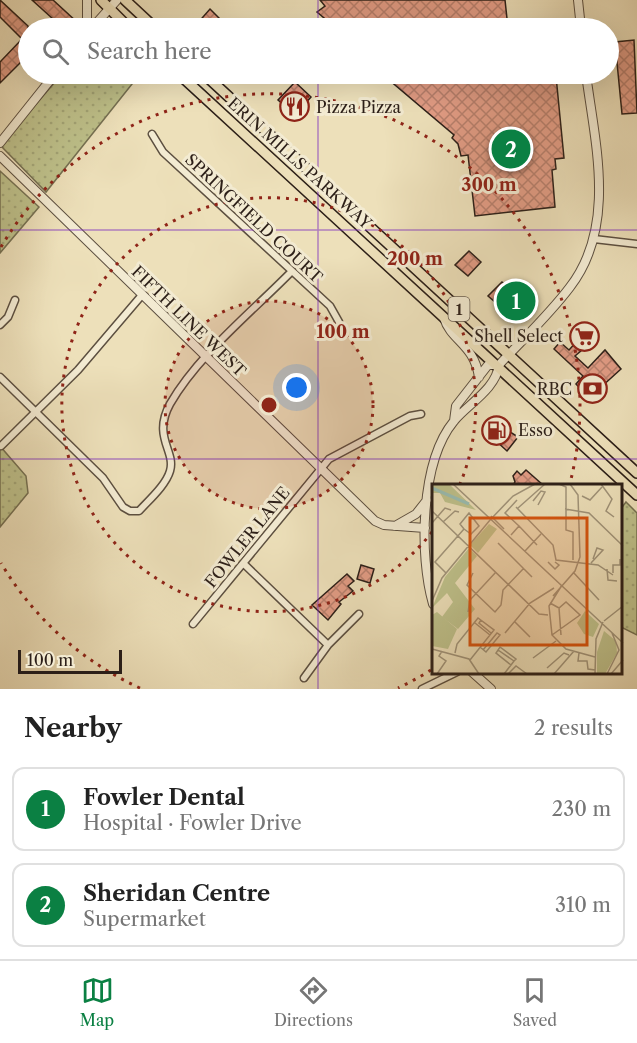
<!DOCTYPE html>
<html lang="en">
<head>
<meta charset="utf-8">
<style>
  :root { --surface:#fff; --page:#f6f6f6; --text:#222; --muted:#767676; --line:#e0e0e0; --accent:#0b8043 }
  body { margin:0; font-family:"Libre Caslon Text",serif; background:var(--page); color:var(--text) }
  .scale { position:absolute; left:18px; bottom:15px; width:104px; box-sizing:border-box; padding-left:6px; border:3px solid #2c1f18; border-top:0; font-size:16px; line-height:21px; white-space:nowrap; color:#2c1f18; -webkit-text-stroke:4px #f3ebd2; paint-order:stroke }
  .you { position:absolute; left:297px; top:388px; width:21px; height:21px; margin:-15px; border:4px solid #fff; border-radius:50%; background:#1a73e8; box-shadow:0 0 0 9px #1a73e833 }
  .badge { display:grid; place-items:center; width:39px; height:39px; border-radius:50%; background:var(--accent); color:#fff; font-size:20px; font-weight:700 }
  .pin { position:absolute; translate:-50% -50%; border:3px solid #fff; box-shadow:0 2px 6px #0006 }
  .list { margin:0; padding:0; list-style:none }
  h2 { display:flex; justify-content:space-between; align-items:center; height:78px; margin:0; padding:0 24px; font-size:26px }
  h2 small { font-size:20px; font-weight:400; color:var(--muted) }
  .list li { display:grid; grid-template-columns:39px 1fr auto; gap:18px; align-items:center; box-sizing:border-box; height:84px; margin:0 12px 12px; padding:0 12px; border:2px solid var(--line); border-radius:12px }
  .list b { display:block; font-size:22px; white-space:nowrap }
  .list p { margin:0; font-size:20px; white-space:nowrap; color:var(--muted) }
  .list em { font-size:20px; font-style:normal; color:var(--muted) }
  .icon { flex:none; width:33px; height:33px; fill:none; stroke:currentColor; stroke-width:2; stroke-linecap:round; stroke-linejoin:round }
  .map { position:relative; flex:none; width:637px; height:689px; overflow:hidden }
  .search { position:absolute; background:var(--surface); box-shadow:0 6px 24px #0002; left:18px; right:18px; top:18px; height:66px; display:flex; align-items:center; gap:15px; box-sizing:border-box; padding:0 21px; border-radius:33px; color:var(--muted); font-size:22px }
  .sheet { height:270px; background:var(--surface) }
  nav { display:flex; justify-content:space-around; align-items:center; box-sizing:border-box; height:84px; border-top:2px solid var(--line); background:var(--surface); font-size:16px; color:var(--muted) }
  nav a { display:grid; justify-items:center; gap:3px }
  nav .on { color:var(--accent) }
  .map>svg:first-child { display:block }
  .grass { fill:url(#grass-dots); stroke:#757052; stroke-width:1.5 }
  .building { fill:url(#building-cross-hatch); stroke:#2c1f18; stroke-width:1.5 }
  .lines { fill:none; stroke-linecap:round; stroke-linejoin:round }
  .minor-casing { stroke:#5c4f40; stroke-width:9 }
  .tertiary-casing { stroke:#5c4f40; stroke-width:10 }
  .primary-casing { stroke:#2c1f18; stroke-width:12 }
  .minor { stroke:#f3ebd2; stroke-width:6 }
  .tertiary { stroke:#f3ebd2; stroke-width:8 }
  .primary { stroke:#ede0ba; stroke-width:9 }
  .grid { fill:none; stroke:#7b2cbf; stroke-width:1.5; stroke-opacity:0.55 }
  .ring { fill:none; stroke:#8f2418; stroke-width:3; stroke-dasharray:3 6 }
  .labels { text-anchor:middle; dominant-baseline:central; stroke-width:6; stroke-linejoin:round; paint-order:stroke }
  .shield { fill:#f3ebd2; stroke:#685c50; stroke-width:1.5 }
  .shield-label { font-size:15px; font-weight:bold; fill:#2c1f18 }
  .poi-label { font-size:16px; fill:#2c1f18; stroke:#f3ebd2; text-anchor:start }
  .street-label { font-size:16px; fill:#2c1f18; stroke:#f3ebd2 }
  .inset-river { fill:none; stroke:#99bdb2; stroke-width:3 }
  .inset-road { fill:none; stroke:#a09379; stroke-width:1.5 }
  .view { fill:#d5530d; fill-opacity:0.15; stroke:#d5530d; stroke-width:3 }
  .inset-edge { fill:none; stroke:#2c1f18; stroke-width:3 }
  .centre { fill:#8f2418; stroke:#f3ebd2; stroke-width:3 }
  .ring-label { font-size:18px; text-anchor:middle; font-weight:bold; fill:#8f2418; stroke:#f3ebd2; stroke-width:6; stroke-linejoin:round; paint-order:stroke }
</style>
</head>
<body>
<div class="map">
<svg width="637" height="689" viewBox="0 0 637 689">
  <defs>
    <pattern id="grass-dots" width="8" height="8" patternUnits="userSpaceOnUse" patternTransform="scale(1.5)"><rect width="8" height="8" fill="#bec18b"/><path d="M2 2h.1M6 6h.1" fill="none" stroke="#a3a577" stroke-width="1.8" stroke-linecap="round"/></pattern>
    <pattern id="building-cross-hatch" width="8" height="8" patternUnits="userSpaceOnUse" patternTransform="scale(1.5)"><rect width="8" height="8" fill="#e29c85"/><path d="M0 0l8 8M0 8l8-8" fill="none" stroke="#b77f6c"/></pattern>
  </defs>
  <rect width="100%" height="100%" fill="#ede0ba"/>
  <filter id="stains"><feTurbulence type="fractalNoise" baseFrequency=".00333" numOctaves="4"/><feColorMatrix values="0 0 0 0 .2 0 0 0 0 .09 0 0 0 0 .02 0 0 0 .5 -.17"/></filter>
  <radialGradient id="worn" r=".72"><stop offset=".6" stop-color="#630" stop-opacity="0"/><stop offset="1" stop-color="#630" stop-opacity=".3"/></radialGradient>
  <!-- grass -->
  <path class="grass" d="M62 74H140L46 192 2 147 3 142Z
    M0 171 39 207 0 253Z
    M0 446 26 476 28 493 0 527Z
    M626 502 637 513V635L621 627 620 510Z"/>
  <!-- building -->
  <path class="building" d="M0 0 28 26V55L0 83V62L22 39 0 17Z
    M32 0H53L78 23 72 28H63Z
    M320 0H505L508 28H336L317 12 325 6Z
    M210 9 221 20 214 28H200L196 25Z
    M634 40 637 113 622 114 615 42Z
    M382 74H514L515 80 556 76 564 158 555 159 556 169 552 170 555 207 475 216 468 155 461 156 458 144 452 138 454 135Z
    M295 82 311 97 295 115 278 100Z
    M469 251 481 262 468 276 455 265Z
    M502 282 529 306 519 314H509L488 296Z
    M581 326 595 339 575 356 588 368 605 350 621 369 589 398 576 384 583 376 554 349 560 342 569 350 579 339 574 334Z
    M493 421 518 437 507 451 485 431Z
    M526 470 543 485H513L515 482 513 476 517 471 521 475Z
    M361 565 374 569 370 583 357 579Z
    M347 574 354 581 348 586 353 591 339 602 341 604 328 620 312 605Z"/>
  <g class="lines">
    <defs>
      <path id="minor" d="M152 134 163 152 330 306 339 322
        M594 239 637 244
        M0 325 8 317 15 300
        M0 377 103 478 123 507 130 511H139C149 500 166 485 170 471 176 451 152 437 170 404 198 355 253 311 292 271
        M1 446 78 370 142 295
        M244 564 328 645
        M193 624 329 459 410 416 421 414
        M304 678 328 645 359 614
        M422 689 457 672"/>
      <path id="tertiary" d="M87 0V28
        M578 0 581 28
        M92 28 117 0
        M0 143 55 74
        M0 156 375 521 384 525 425 528
        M444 318C451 341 474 344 479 377
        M499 365C522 340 549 315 570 287 617 226 595 143 586 74
        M454 421 456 406 488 365H497
        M395 526 416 514 427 500
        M433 604C419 556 420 462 454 421 468 404 496 389 499 365
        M472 672 491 689"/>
      <path id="primary" d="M101 0 129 28
        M125 0 155 28
        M179 74 637 495
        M204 74 637 473"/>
    </defs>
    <!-- minor casing -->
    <use href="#minor" class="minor-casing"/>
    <!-- tertiary casing -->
    <use href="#tertiary" class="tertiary-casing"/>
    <!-- primary casing -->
    <use href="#primary" class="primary-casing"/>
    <!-- minor -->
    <use href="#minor" class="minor"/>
    <!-- tertiary -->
    <use href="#tertiary" class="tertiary"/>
    <!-- primary -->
    <use href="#primary" class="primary"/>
  </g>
  <!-- grid -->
  <path class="grid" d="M318 0V28M318 74V689M0 230H637M0 459H637"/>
  <!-- distance rings -->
  <circle cx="269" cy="405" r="104" fill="#8f2418" fill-opacity=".12"/>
  <g class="ring">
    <circle cx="269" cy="405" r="104"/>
    <path d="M432 532A207 207 0 1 1 460 484"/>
    <path d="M431 670A311 311 0 0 1 398 688M140 688A311 311 0 0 1 1 563M1 247A311 311 0 0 1 570 483"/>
  </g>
  <!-- icons -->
  <defs>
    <symbol id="restaurant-ring" viewBox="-11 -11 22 22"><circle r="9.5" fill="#f3ebd2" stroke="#8f2418" stroke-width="1.5"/><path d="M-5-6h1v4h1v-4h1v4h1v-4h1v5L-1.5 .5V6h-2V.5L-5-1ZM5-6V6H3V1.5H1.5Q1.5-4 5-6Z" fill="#8f2418"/></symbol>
    <symbol id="supermarket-ring" viewBox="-11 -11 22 22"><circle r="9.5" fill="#f3ebd2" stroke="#8f2418" stroke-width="1.5"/><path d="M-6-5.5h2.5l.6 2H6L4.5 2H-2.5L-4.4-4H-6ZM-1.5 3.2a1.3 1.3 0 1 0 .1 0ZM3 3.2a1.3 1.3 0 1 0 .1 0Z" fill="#8f2418"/></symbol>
    <symbol id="bank-ring" viewBox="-11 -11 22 22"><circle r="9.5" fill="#f3ebd2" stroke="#8f2418" stroke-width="1.5"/><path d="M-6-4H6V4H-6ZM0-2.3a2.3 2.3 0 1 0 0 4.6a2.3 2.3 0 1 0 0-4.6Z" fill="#8f2418"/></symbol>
    <symbol id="fuel-ring" viewBox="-11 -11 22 22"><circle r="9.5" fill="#f3ebd2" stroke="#8f2418" stroke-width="1.5"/><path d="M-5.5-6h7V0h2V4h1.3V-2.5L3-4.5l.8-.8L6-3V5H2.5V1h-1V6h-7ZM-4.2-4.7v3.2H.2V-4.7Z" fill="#8f2418"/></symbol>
  </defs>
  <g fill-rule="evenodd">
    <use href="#restaurant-ring" x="278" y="90" width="33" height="33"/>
    <use href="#supermarket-ring" x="568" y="320" width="33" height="33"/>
    <use href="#bank-ring" x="576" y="372" width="33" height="33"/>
    <use href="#fuel-ring" x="480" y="414" width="33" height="33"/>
  </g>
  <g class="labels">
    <!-- shield labels -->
    <rect class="shield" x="448.5" y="297" width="21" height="24" rx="4.5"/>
    <g class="shield-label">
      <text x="459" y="309">1</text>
    </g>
    <!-- poi labels -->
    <g class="poi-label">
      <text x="316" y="107">Pizza Pizza</text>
      <text x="563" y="336" text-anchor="end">Shell Select</text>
      <text x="572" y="389" text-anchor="end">RBC</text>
      <text x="518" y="430">Esso</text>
    </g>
    <!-- street labels -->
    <g class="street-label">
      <text transform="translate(300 163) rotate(42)">ERIN MILLS PARKWAY</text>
      <text transform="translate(254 218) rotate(43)">SPRINGFIELD COURT</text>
      <text transform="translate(189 321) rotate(44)">FIFTH LINE WEST</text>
      <text transform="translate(247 537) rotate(-51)">FOWLER LANE</text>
    </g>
  </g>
  <!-- overview -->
  <g transform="translate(432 484)">
    <rect width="190" height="190" fill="#ede0ba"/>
    <path d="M57 40 65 45 46 69 38 61ZM37 64 45 72 23 99 43 125 26 145 10 133 21 118 15 109 0 124 13 93ZM153 127 167 140 161 153 152 150 145 139ZM172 147 184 157 185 169 173 190H165V168Z" fill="#bec18b"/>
    <path d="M0 0H17L44 26 13 18 8 9H0Z" fill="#bec18b"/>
    <path d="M5 128 25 145 16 165 0 162V131Z" fill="#bec18b"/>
    <path class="inset-river" d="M0 4 37 20"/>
    <path class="inset-road" d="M21 0 191 159M127 0 134 3V46L141 48V76M169 0 180 15 174 27 182 33M150 12 158 16 170 3M101 17 109 7 113 8 106 21M84 23 121 61 124 76 166 81 181 91M86 24 113 0M133 25 157 29 191 62M0 27 107 130 116 131M59 32 72 45M11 38 23 27 27 28M0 39 13 24 19 26M87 42 105 61M79 51 87 42 73 29 85 16M66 59 100 93M93 67 109 50M116 78 123 85 127 81 123 78M159 79 171 66 165 64 161 75M175 85 176 96 185 97M141 88 167 116M14 89 3 78 32 45 28 40 37 29 47 42 39 50 32 45M41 89 35 101 63 128 69 121 71 106 92 84M181 89V81H188V75M130 101 117 122 120 151 134 165 163 173M121 112 143 87 148 73 146 11 138 0M0 117 10 94 58 36 81 12 103 0M118 119 127 124 134 118 148 131 120 151M127 124 129 151M36 128 38 116 64 88M49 136 47 139 59 149M172 137 191 122M83 138 98 153M43 139 58 151M73 149 98 119 122 104M48 163 54 168 68 151 65 149 51 166M0 165 37 175 47 190M66 166 82 177M23 169 25 160 46 134 62 146 38 176M147 169 146 177H155L156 185 163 186M101 174 124 157M115 184 132 169 137 171M5 190 14 177 7 172 10 167M72 190 79 181 82 177 84 175 68 163 64 169 79 181M76 190 84 182 95 190M122 190 142 167M163 190 164 155 171 138M175 190 187 166 180 149M179 190 191 176"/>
    <path class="view" d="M38 34H155V161H38Z"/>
    <rect width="190" height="190" class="inset-edge"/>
  </g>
  <circle cx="269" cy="405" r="9" class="centre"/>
  <g class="ring-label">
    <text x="489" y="191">300 m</text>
    <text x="415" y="265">200 m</text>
    <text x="343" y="338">100 m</text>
  </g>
  <rect width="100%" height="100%" filter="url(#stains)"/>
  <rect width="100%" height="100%" fill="url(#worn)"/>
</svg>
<div class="scale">100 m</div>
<div class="you"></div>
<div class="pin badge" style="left:516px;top:301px">1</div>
<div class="pin badge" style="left:511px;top:149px">2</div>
<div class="search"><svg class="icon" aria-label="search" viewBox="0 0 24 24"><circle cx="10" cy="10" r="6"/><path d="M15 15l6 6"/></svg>Search here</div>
</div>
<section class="sheet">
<h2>Nearby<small>2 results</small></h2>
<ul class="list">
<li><span class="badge">1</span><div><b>Fowler Dental</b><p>Hospital · Fowler Drive</p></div><em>230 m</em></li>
<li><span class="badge">2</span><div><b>Sheridan Centre</b><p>Supermarket</p></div><em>310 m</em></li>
</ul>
</section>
<nav>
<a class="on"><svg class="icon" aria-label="map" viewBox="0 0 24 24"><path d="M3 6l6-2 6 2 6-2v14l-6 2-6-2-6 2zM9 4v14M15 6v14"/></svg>Map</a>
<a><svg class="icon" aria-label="directions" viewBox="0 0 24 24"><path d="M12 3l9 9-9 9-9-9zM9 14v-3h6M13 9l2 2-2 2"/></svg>Directions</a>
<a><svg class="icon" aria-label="saved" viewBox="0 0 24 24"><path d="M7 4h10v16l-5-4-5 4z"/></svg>Saved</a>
</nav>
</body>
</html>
